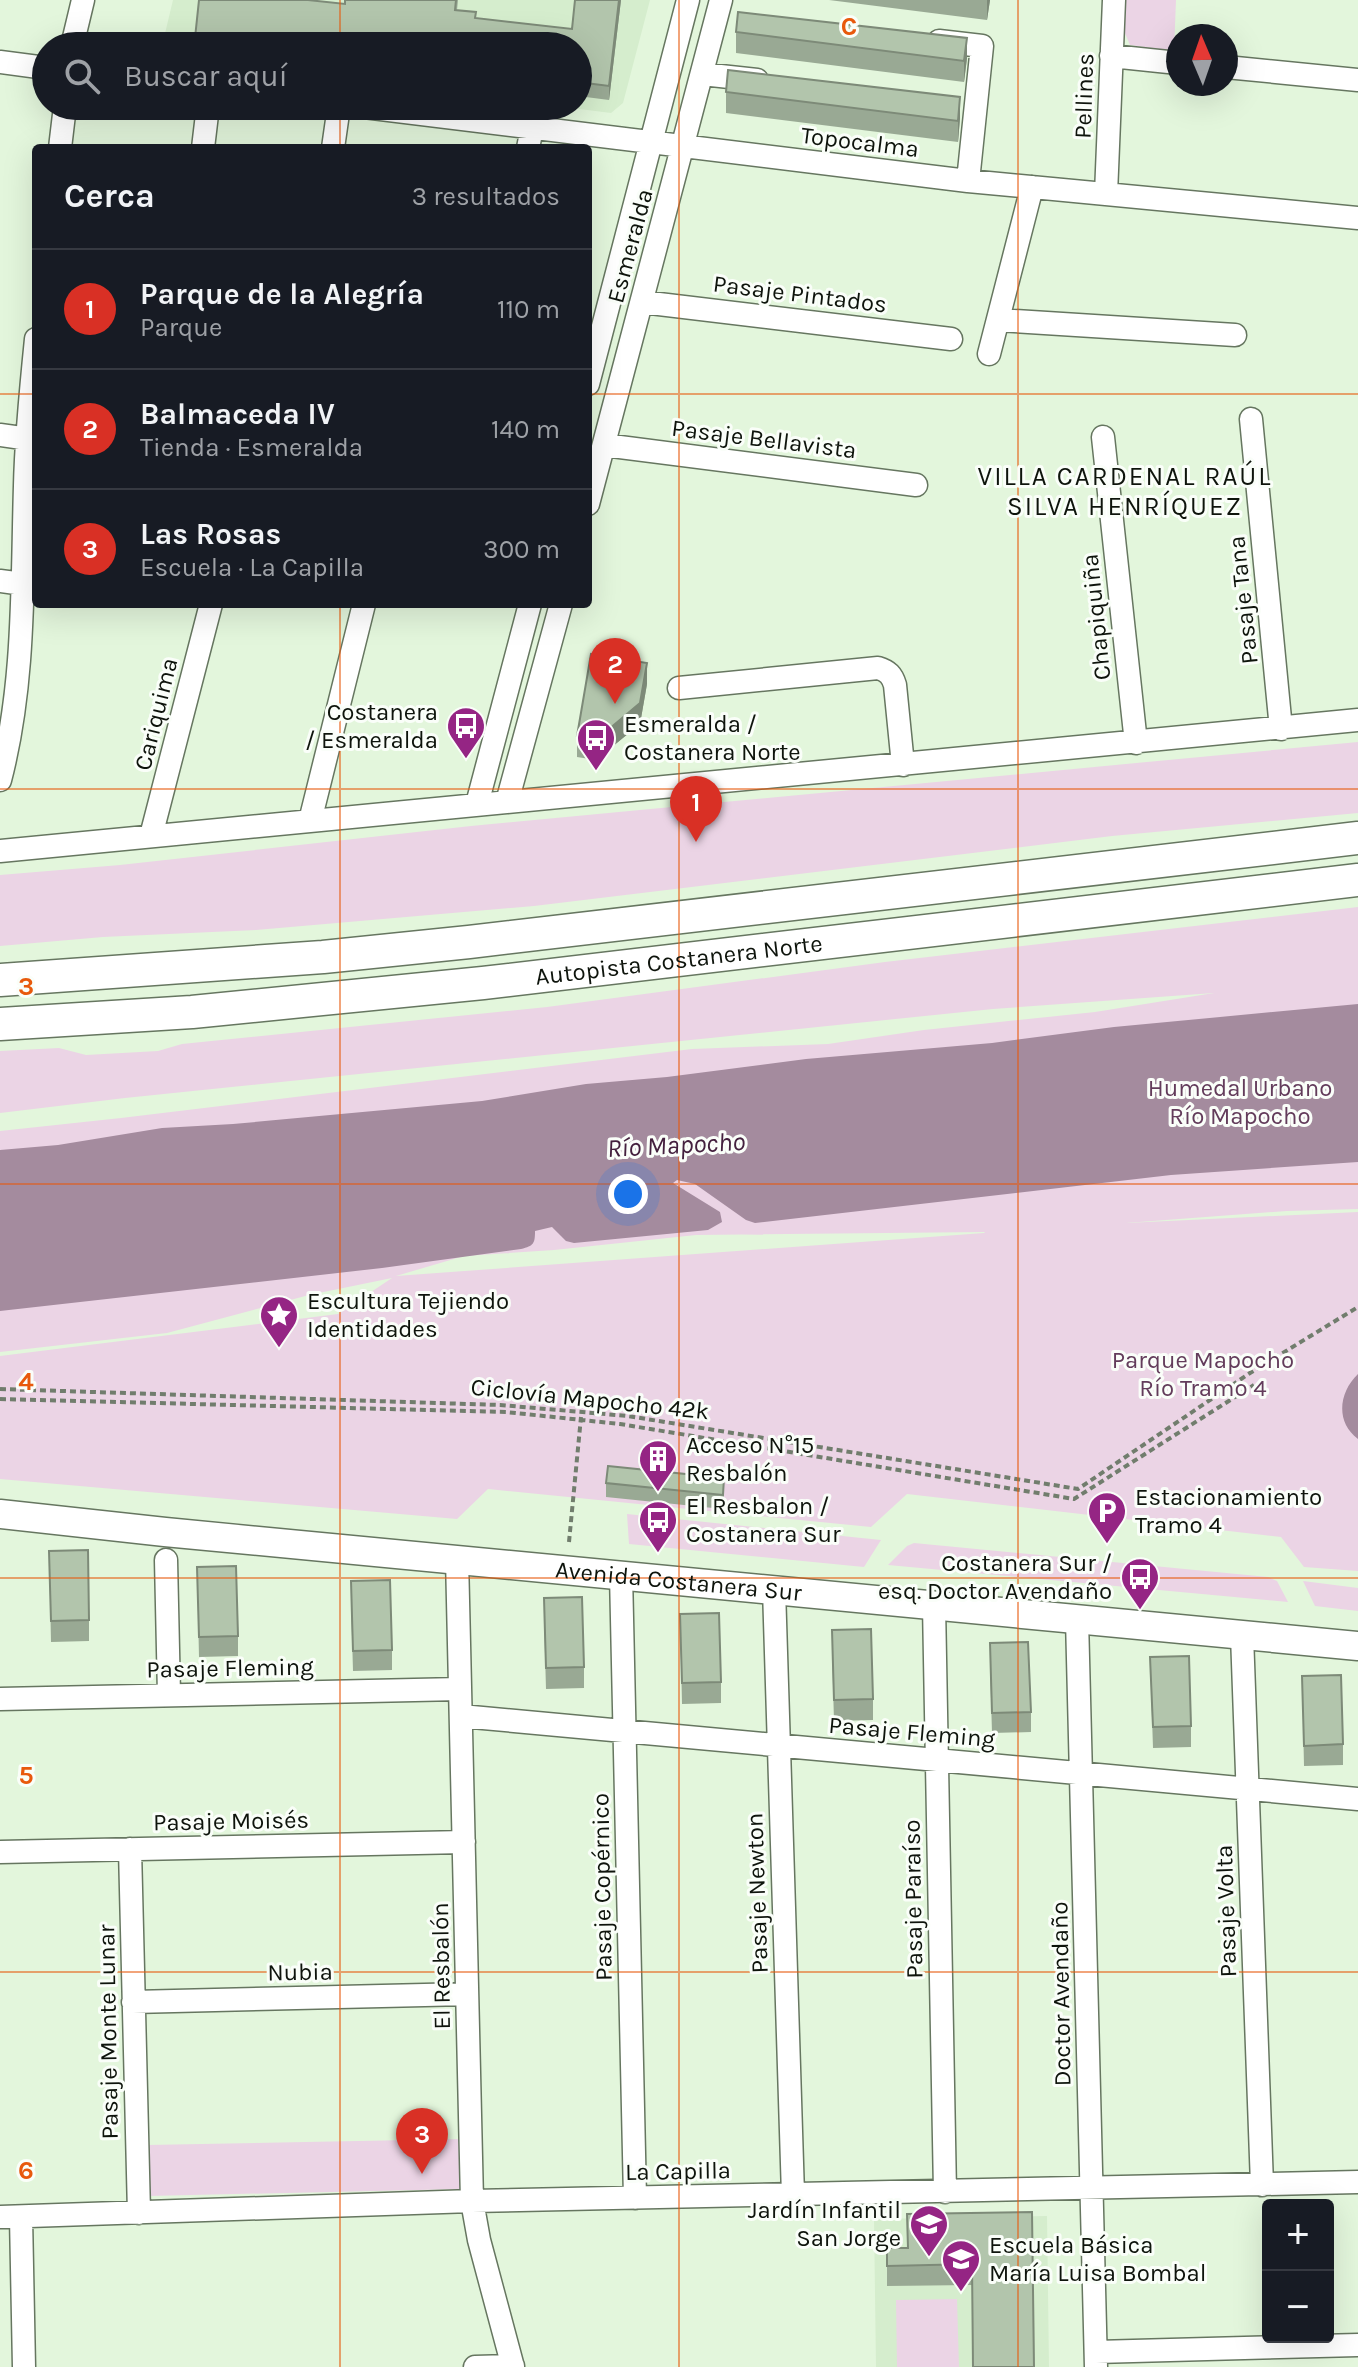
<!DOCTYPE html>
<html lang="es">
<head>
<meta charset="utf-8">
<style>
  :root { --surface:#171b24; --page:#242831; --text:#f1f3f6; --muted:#9ea1a6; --line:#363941; --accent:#d93025 }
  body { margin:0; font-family:Karla,sans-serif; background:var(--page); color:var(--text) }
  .controls { position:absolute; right:24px; bottom:24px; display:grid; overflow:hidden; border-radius:8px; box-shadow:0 8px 32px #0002 }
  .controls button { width:72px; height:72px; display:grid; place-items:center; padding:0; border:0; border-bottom:2px solid var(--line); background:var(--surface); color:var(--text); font:40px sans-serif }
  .compass { position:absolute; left:1166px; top:24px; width:72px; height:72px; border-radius:50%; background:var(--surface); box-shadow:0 8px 32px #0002; rotate:358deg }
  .you { position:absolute; left:628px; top:1194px; width:28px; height:28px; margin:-20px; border:6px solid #fff; border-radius:50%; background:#1a73e8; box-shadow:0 0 0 12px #1a73e833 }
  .badge { display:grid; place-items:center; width:52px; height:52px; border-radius:50%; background:var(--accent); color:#fff; font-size:26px; font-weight:700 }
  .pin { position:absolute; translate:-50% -66px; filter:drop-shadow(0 2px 4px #0008) }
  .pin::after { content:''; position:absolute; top:42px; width:28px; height:24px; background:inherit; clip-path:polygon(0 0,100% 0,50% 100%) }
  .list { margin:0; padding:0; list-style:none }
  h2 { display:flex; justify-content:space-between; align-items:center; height:104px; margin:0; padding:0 32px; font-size:34px }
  h2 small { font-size:26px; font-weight:400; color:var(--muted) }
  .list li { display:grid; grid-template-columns:52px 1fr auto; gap:24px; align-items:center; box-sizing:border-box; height:120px; padding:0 32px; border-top:2px solid var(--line) }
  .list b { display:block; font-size:30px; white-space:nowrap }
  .list p { margin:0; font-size:26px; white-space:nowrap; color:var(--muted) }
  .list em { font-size:26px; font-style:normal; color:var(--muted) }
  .icon { flex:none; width:44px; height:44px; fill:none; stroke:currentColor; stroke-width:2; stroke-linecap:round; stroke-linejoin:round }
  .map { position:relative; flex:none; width:1358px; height:2367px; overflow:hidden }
  .search { position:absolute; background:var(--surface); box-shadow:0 8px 32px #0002; left:32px; top:32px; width:560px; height:88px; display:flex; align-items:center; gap:20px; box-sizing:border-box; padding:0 28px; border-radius:44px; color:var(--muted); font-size:30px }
  .panel { position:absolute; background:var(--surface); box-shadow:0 8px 32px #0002; left:32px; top:144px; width:560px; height:464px; border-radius:8px }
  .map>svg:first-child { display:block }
  .built { fill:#d5edcd }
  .green { fill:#ebd4e5; fill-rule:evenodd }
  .water { fill:#a48b9e }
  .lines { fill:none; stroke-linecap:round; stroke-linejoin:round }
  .minor-casing { stroke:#667660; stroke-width:25 }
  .major-casing { stroke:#667660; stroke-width:31 }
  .highway-casing { stroke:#667660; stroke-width:35 }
  .path { stroke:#717d6d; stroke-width:4; stroke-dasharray:6 4; stroke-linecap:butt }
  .minor { stroke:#fff; stroke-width:22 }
  .major { stroke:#fff; stroke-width:28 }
  .highway { stroke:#fff; stroke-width:32 }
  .wall { fill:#99a994 }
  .shaded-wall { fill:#7d8a78 }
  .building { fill:#b2c5ac; stroke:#7d8a78; stroke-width:2 }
  .grid { fill:none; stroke:#e8590c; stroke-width:2; stroke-opacity:0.55 }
  .labels { text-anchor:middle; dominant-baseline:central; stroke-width:6; stroke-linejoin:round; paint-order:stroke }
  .street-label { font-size:24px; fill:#0e140c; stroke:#fafef9 }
  .poi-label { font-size:24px; fill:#0e140c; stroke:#fafef9; text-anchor:start }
  .park-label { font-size:24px; fill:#633c5b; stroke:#fafef9 }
  .neighbourhood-label { font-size:26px; letter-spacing:2px; fill:#0e140c; stroke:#fafef9 }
  .water-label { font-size:26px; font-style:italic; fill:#44203e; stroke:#fafef9 }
  .grid-label { font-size:26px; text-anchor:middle; font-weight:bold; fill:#e8590c; stroke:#fafef9; stroke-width:6; stroke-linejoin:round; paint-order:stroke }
</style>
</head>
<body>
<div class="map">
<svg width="1358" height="2367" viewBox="0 0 1358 2367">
  <rect width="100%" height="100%" fill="#e3f6dc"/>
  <!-- built -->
  <path class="built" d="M173 0H650L623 103 611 113 556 106H578V46H162Z
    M1047 2216 1049 2367H876L874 2219Z"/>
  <!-- green -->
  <path class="green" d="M1126 0H1176L1174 51 1130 45 1124 31Z
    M1358 742V813L1112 836 534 906 256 930 103 937 0 946V875L120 865 471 826Z
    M1358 907V1209L1287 1211 1126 1223 1358 1212V1571L1304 1567 1281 1537 907 1494 871 1527 488 1489 457 1519 0 1479V1356L338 1314 392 1278 309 1295 167 1333 0 1352V1131L121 1118 692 1049 828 1044 924 1030 1095 1012 1214 993 993 1009 125 1098 0 1113V1051L59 1048 86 1055 158 1051 182 1044 547 1007 885 962ZM985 1232 984 1233 396 1276 464 1256 554 1250 696 1235Z
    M627 1514 881 1540 864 1567 629 1544Z
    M914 1543 1268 1577 1277 1581 1288 1602 888 1565 907 1546Z
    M1303 1581 1358 1588V1611L1315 1606Z
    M462 2139 463 2189 148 2196 147 2145Z
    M957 2299 959 2367H897L896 2300Z"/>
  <!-- water -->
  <path class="water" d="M1358 1004V1162L1171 1175 755 1223 746 1220 695 1184 677 1180 673 1183 720 1212 722 1222 708 1230 574 1243 566 1241 552 1227 535 1231C535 1243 534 1246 521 1249L382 1268 0 1311V1150L58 1145 162 1128 233 1124 482 1101 586 1084 667 1077 806 1059 992 1043 1114 1027Z
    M1358 1374V1439C1335 1422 1339 1392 1358 1374Z"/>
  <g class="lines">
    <defs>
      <path id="minor" d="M939 41 982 46 968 181
        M72 46 83 0
        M1111 56 1178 63
        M0 62 46 68
        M1226 67 1358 80
        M702 74 757 80
        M356 106 968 181 1358 218
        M60 148 65 106
        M203 148 208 106
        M333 148 339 106
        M528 148 532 128
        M1106 194 1114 0
        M642 302 951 339
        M998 320 1235 335
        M989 354 1032 187
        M588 384 688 0
        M1251 419 1281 729
        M0 435 36 440
        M1103 437 1136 743
        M604 445 916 485
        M588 504 721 0
        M0 581 23 584
        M679 688 878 668C888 671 892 675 895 685L903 765
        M0 780C25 685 22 584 25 486 26 437 31 388 36 339
        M507 802 561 604
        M477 804 530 604
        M310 821 364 604
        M151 836 211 604
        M0 851 1358 720
        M457 1558 472 2201 479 2240 513 2367
        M166 1560 169 1695
        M621 1574 635 2198
        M774 1589 793 2195
        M934 1605 945 2192
        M1077 1619 1096 2367
        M1242 1635 1262 2185
        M0 1699 460 1689
        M461 1716 1358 1799
        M130 1849 139 2213
        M0 1852 464 1842
        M133 2002 467 1994
        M0 2217 472 2201 1358 2182
        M21 2217 24 2367
        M1096 2352 1358 2345
        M475 2367 513 2366"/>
      <g id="major">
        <path id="s1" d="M0 1514 165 1532 1358 1646"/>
      </g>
      <g id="highway">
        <path d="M0 980 323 957 469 942 1358 838"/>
        <path id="s2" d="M0 1024 192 1012 483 983 1358 880"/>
      </g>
    </defs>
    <!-- minor casing -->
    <use href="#minor" class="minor-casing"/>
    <!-- major casing -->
    <use href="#major" class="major-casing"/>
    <!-- highway casing -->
    <use href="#highway" class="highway-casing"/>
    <!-- path -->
    <path class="path" d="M0 1389 500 1405 628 1416 1078 1489 1250 1373 1358 1307
      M0 1399 506 1412 620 1424 1074 1499 1254 1385
      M569 1542 581 1417"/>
    <!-- minor -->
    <use href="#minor" class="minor"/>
    <!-- major -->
    <use href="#major" class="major"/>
    <!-- highway -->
    <use href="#highway" class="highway"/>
  </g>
  <!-- wall -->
  <path class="wall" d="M345 0H458L457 10 476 18 572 29 621 0 609 100 578 96V46H195V38L345 4Z
    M829 0H990L987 20Z
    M736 32 967 58 964 82 736 53Z
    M726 92 960 118 958 142 726 113Z
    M647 684 640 724 596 760 577 757V736Z
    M606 1483 724 1492 723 1509 606 1497Z
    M49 1551 89 1620V1641L51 1642Z
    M197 1567 238 1636V1656L199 1657Z
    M351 1602 392 1650V1670L353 1671Z
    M680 1614 721 1682V1703L682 1704Z
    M544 1619 584 1667V1688L546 1689Z
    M832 1651 873 1699V1720L834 1721Z
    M1150 1657 1191 1726V1747L1153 1748Z
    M990 1664 1031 1712V1732L992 1733Z
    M1302 1676 1343 1744V1765L1304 1766Z
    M1032 2212 972 2285 887 2286V2248H907Z"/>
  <!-- shaded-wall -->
  <path class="shaded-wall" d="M619 0H621L609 100V86Z
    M987 0H990L987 20Z
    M967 38V58L964 82V61Z
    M960 97V118L958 142V121Z
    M647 663V684L640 724 596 760V740Z"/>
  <!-- building -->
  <path class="building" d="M199 0H308L345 4V0H456L455 10 476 12 475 18 572 29 575 0H619L609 86 578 82V46H405L341 39 340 46H321L241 38 240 41 195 38Z
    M738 12 967 38 964 61 736 32Z
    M728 70 960 97 958 121 726 92Z
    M591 654 647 663 640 703 596 740 577 736Z
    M608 1466 724 1478 723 1495 606 1483Z
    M88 1550 89 1620 51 1621 49 1551Z
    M236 1566 238 1636 199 1637 197 1567Z
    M390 1580 392 1650 353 1651 351 1581Z
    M582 1597 584 1667 546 1668 544 1598Z
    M719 1613 721 1682 682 1683 680 1614Z
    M871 1629 873 1699 834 1700 832 1630Z
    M1028 1642 1031 1712 992 1713 990 1643Z
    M1189 1656 1191 1726 1153 1727 1150 1657Z
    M1341 1675 1343 1744 1304 1746 1302 1676Z
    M1032 2212 1034 2367H973L972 2264 887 2266V2248H908L907 2214Z"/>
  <!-- grid -->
  <path class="grid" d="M340 0V46M679 0V2367M1018 0V2367M340 106V148M0 394H36M588 394H1358M340 604V2367M0 789H1358M0 1184H1358M0 1578H1358M0 1972H1358"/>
  <!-- icons -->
  <defs>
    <symbol id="bus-pin" viewBox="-11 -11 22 30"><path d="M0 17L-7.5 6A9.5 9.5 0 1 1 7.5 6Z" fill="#952584" stroke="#fafef9"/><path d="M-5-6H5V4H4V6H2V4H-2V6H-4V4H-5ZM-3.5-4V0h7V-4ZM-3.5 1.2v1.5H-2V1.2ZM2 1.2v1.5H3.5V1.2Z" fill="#fff"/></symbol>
    <symbol id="sight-pin" viewBox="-11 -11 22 30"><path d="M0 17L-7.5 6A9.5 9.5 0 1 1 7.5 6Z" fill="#952584" stroke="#fafef9"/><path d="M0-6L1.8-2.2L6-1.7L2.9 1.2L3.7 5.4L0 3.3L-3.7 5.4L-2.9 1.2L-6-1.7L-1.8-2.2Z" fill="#fff"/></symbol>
    <symbol id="building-pin" viewBox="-11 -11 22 30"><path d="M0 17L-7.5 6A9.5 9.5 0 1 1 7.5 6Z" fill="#952584" stroke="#fafef9"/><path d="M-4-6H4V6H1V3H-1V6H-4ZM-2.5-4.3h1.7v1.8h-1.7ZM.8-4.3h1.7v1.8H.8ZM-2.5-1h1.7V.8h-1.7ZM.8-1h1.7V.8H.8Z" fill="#fff"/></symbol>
    <symbol id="parking-pin" viewBox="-11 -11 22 30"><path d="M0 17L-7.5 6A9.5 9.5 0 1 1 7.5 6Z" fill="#952584" stroke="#fafef9"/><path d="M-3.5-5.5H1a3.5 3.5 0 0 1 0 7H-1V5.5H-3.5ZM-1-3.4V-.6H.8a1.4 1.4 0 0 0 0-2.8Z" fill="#fff"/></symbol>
    <symbol id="school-pin" viewBox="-11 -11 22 30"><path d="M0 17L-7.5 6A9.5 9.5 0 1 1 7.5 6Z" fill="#952584" stroke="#fafef9"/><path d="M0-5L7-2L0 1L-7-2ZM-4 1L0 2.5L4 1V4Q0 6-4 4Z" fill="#fff"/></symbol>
  </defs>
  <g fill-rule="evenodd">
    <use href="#bus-pin" x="444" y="704" width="44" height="60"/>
    <use href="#bus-pin" x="574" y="716" width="44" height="60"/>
    <use href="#sight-pin" x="257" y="1293" width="44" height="60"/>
    <use href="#building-pin" x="636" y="1437" width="44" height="60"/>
    <use href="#parking-pin" x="1085" y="1489" width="44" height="60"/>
    <use href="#bus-pin" x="636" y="1498" width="44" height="60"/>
    <use href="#bus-pin" x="1118" y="1555" width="44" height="60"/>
    <use href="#school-pin" x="907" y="2202" width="44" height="60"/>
    <use href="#school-pin" x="939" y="2237" width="44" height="60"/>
  </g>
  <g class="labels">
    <!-- street labels -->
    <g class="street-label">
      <text transform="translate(1084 96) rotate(-88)">Pellines</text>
      <text transform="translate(860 142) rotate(7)">Topocalma</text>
      <text transform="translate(630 246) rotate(-75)">Esmeralda</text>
      <text transform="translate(800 294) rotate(7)">Pasaje Pintados</text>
      <text transform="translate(764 439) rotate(7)">Pasaje Bellavista</text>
      <text transform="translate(1243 600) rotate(-96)">Pasaje Tana</text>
      <text transform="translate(1096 617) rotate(-96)">Chapiquiña</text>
      <text transform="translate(156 714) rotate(-76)">Cariquima</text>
      <text stroke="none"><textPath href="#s2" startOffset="682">Autopista Costanera Norte</textPath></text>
      <text transform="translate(590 1399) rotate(6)">Ciclovía Mapocho 42k</text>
      <text stroke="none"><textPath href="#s1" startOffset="682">Avenida Costanera Sur</textPath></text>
      <text transform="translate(230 1668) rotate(-1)">Pasaje Fleming</text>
      <text transform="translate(912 1732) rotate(5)">Pasaje Fleming</text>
      <text transform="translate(231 1821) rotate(-1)">Pasaje Moisés</text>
      <text transform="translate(602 1887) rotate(-91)">Pasaje Copérnico</text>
      <text transform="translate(757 1893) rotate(-92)">Pasaje Newton</text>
      <text transform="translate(913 1899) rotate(-91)">Pasaje Paraíso</text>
      <text transform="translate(1226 1911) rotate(-92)">Pasaje Volta</text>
      <text transform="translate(441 1966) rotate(-91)">El Resbalón</text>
      <text transform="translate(300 1972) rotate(-1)">Nubia</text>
      <text transform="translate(1061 1994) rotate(-91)">Doctor Avendaño</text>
      <text transform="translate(108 2032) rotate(-91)">Pasaje Monte Lunar</text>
      <text transform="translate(678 2171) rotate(-1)">La Capilla</text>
    </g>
    <!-- poi labels -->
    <g class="poi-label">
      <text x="438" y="712" text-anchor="end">Costanera<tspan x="438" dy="28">/ Esmeralda</tspan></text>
      <text x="624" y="724">Esmeralda /<tspan x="624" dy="28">Costanera Norte</tspan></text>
      <text x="307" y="1301">Escultura Tejiendo<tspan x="307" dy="28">Identidades</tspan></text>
      <text x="686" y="1445">Acceso N°15<tspan x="686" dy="28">Resbalón</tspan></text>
      <text x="1135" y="1497">Estacionamiento<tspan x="1135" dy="28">Tramo 4</tspan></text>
      <text x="686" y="1506">El Resbalon /<tspan x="686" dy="28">Costanera Sur</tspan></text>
      <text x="1112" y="1563" text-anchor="end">Costanera Sur /<tspan x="1112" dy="28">esq. Doctor Avendaño</tspan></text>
      <text x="901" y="2210" text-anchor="end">Jardín Infantil<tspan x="901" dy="28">San Jorge</tspan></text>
      <text x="989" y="2245">Escuela Básica<tspan x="989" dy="28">María Luisa Bombal</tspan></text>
    </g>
    <!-- park labels -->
    <g class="park-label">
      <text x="1240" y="1088">Humedal Urbano<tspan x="1240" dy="28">Río Mapocho</tspan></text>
      <text x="1203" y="1360">Parque Mapocho<tspan x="1203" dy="28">Río Tramo 4</tspan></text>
    </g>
    <!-- neighbourhood labels -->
    <g class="neighbourhood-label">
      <text x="1125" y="476">VILLA CARDENAL RAÚL<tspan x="1125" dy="30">SILVA HENRÍQUEZ</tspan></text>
    </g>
    <!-- water labels -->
    <g class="water-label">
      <text transform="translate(676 1145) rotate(-3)">Río Mapocho</text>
    </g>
  </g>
  <g class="grid-label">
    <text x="849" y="35">C</text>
    <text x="26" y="995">3</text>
    <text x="26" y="1390">4</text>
    <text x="26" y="1784">5</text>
    <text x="26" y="2179">6</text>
  </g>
</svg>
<div class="controls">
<button>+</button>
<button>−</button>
</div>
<svg class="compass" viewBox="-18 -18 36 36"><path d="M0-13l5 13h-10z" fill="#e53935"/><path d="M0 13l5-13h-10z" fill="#9ea1a6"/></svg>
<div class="you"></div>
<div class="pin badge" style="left:696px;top:842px">1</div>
<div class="pin badge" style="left:615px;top:704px">2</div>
<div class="pin badge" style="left:422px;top:2174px">3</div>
<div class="search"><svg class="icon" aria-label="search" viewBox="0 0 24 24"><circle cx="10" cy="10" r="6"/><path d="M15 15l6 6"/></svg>Buscar aquí</div>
<section class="panel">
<h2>Cerca<small>3 resultados</small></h2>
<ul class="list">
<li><span class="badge">1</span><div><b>Parque de la Alegría</b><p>Parque</p></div><em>110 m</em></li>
<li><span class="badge">2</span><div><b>Balmaceda IV</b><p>Tienda · Esmeralda</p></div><em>140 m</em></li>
<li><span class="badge">3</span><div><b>Las Rosas</b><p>Escuela · La Capilla</p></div><em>300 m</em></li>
</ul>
</section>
</div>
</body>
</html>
